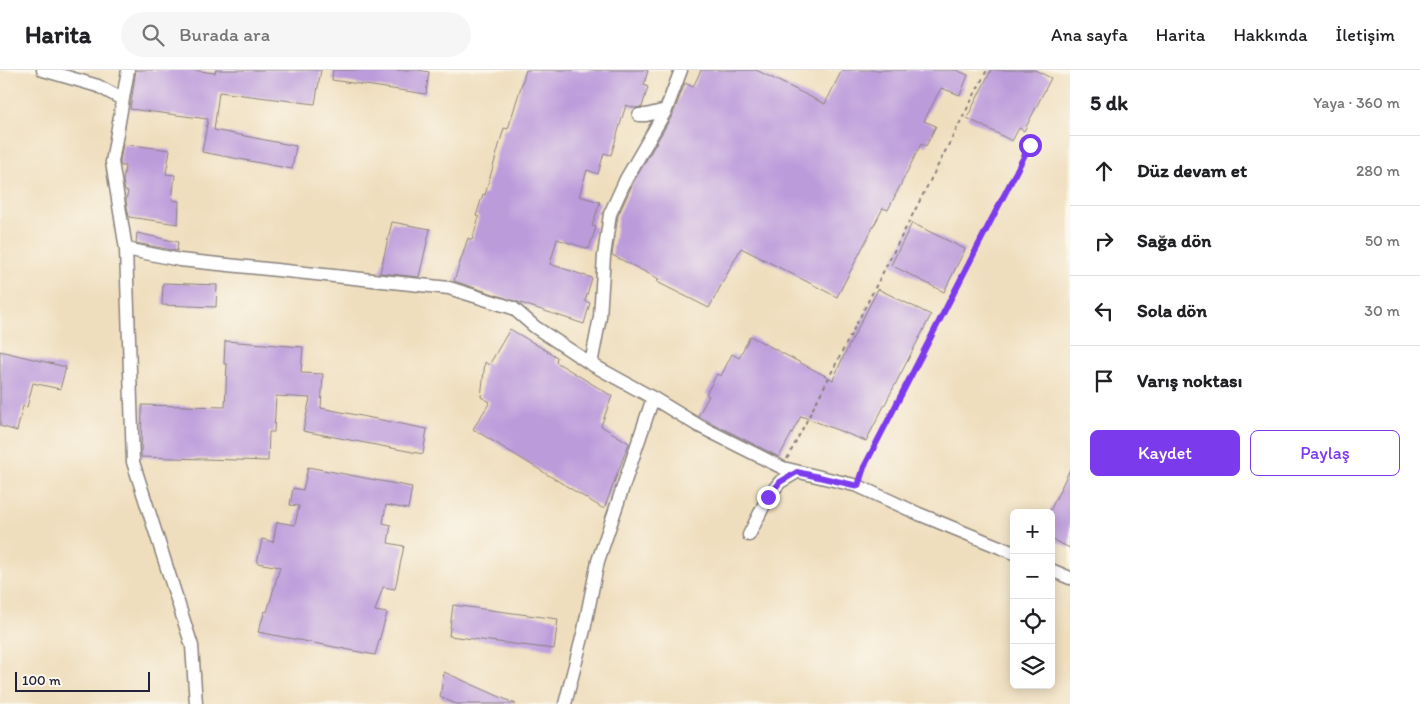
<!DOCTYPE html>
<html lang="tr">
<head>
<meta charset="utf-8">
<style>
  :root { --surface:#fff; --page:#f6f6f6; --text:#202124; --muted:#757577; --line:#e0e0e0; --accent:#7c3aed }
  body { margin:0; font-family:Itim,sans-serif; background:var(--page); color:var(--text) }
  .controls { position:absolute; right:15px; bottom:15px; display:grid; overflow:hidden; border-radius:8px; box-shadow:0 2px 12px #0003 }
  .controls button { width:45px; height:45px; display:grid; place-items:center; padding:0; border:0; border-bottom:1px solid var(--line); background:var(--surface); color:var(--text); font:25px sans-serif }
  .scale { position:absolute; left:15px; bottom:12px; width:135px; box-sizing:border-box; padding-left:5px; border:2px solid #22223b; border-top:0; font-size:14px; line-height:18px; white-space:nowrap; color:#22223b; -webkit-text-stroke:4px #fbf7ec; paint-order:stroke }
  .stop { position:absolute; width:15px; height:15px; margin:-11px; border:4px solid #7c3aed; border-radius:50%; background:#fff }
  .stop.end { background:#7c3aed; border-color:#fff; box-shadow:0 1px 5px #0008 }
  .list { margin:0; padding:0; list-style:none }
  h2 { display:flex; justify-content:space-between; align-items:center; height:65px; margin:0; padding:0 20px; font-size:21px }
  h2 small { font-size:16px; font-weight:400; color:var(--muted) }
  .list li { display:grid; grid-template-columns:32px 1fr auto; gap:15px; align-items:center; box-sizing:border-box; height:70px; padding:0 20px; border-top:1px solid var(--line) }
  .list b { display:block; font-size:19px; white-space:nowrap }
  .list em { font-size:16px; font-style:normal; color:var(--muted) }
  .actions { display:flex; gap:10px; padding:15px 20px }
  .actions a { flex:1; padding:11px 0; border:1px solid var(--accent); border-radius:8px; text-align:center; font-size:18px; color:var(--accent) }
  .actions .main { background:var(--accent); color:#fff }
  .icon { flex:none; width:28px; height:28px; fill:none; stroke:currentColor; stroke-width:2; stroke-linecap:round; stroke-linejoin:round }
  .map { position:relative; flex:none; width:1070px; height:634px; overflow:hidden }
  header { display:flex; align-items:center; gap:30px; box-sizing:border-box; height:70px; padding:0 25px; background:var(--surface); border-bottom:1px solid var(--line) }
  header strong { font-size:24px }
  nav { display:flex; gap:28px; margin-inline-start:auto; font-size:18px }
  .search { width:350px; height:45px; background:var(--page); display:flex; align-items:center; gap:12px; box-sizing:border-box; padding:0 18px; border-radius:28px; color:var(--muted); font-size:19px }
  main { display:flex }
  aside { flex:1; background:var(--surface) }
  .map>svg:first-child { display:block }
  .building { fill:#bc9bdb }
  .lines { fill:none; stroke-linecap:round; stroke-linejoin:round }
  .minor-casing { stroke:#88807c; stroke-width:15 }
  .path { stroke:#88807c; stroke-width:2; stroke-dasharray:4 4; stroke-linecap:butt }
  .minor { stroke:#fff; stroke-width:12 }
  .route { stroke:#7c3aed; stroke-width:6 }
</style>
</head>
<body>
<header>
<strong>Harita</strong>
<div class="search"><svg class="icon" aria-label="search" viewBox="0 0 24 24"><circle cx="10" cy="10" r="6"/><path d="M15 15l6 6"/></svg>Burada ara</div>
<nav><a>Ana sayfa</a><a>Harita</a><a>Hakkında</a><a>İletişim</a></nav>
</header>
<main>
<div class="map">
<svg width="1070" height="634" viewBox="0 0 1070 634">
  <rect width="100%" height="100%" fill="#fbf7ec"/>
  <filter id="ink" filterUnits="userSpaceOnUse"><feTurbulence type="fractalNoise" baseFrequency=".02" numOctaves="2"/><feDisplacementMap in="SourceGraphic" scale="10" xChannelSelector="R" yChannelSelector="G"/><feConvolveMatrix kernelMatrix="1 2 1 2 8 2 1 2 1" color-interpolation-filters="sRGB"/></filter>
  <filter id="wash" filterUnits="userSpaceOnUse"><feTurbulence type="fractalNoise" baseFrequency=".0096" numOctaves="4" result="noise"/><feDisplacementMap in="SourceGraphic" scale="20" xChannelSelector="R" yChannelSelector="G"/><feGaussianBlur stdDeviation="1.12" result="paint"/><feColorMatrix in="noise" values="0 0 0 0 0 0 0 0 0 0 0 0 0 0 0 0 0 1.4 0 .05"/><feComposite in="paint" operator="in"/></filter>
  <g filter="url(#wash)">
    <rect width="100%" height="100%" fill="#efdebd"/>
    <g id="blocks">
      <!-- building -->
      <path class="building" d="M136 0H191L215 3 216 0H321L315 34 219 22 214 60 296 76 292 99 202 82 208 49 130 39Z
        M333 0H418L429 2 426 24 332 10Z
        M526 0H648L644 15 648 17 642 37 635 38 626 35 611 85 604 83 598 104 587 100 579 126 600 132 592 156 596 157 589 179 557 169 550 194 592 208 585 231 590 233 584 254 454 211 468 168 472 170 479 147 476 146 483 124 485 125 504 58 508 59Z
        M701 0H756L825 34 842 0H956L968 5 960 25 941 18 924 51 936 56 926 76 921 74 888 140 883 138 837 227 741 178 709 238 657 212 659 209 612 185 618 146 633 113 673 44 685 13 693 17Z
        M991 0H1035L1051 8 1024 61 1019 58 1012 71 967 48Z
        M123 74 170 80 166 104 175 105 172 130 179 131 178 154 129 147 126 131 128 121H125L123 111 125 96H121L120 92Z
        M392 152 430 159 419 207 380 203Z
        M912 153 965 179 944 222 891 195Z
        M137 163 178 172 177 181 136 173Z
        M163 213 217 215 216 237 162 235Z
        M878 219 931 245 866 371 801 346 779 387 698 346 709 326 706 324 717 304 721 306 732 284 739 288 750 266 833 310 844 285Z
        M510 259 557 287 556 292 612 326 601 356 629 373 604 439 473 359 490 332 481 327 485 292 489 295Z
        M225 271 303 277 301 303 323 304 321 338 427 359 423 384 303 361 310 328 276 326 274 362H269L268 391 141 387 142 335 225 337 227 294H224Z
        M0 281 66 297 60 319 33 313 27 337 23 336 17 361 0 356Z
        M308 397 412 417 408 439 386 435 383 453 391 455 388 473 404 476 395 519 383 517 375 541 387 543 375 585 258 562 265 541 267 542 280 497 257 493 262 469 273 472 277 452 295 455 299 436 290 435 293 418 303 420Z
        M1070 399V478L1051 469V443H1049Z
        M453 535 558 549 554 579 449 566Z
        M444 602 516 634H456L440 627Z"/>
    </g>
  </g>
  <g filter="url(#ink)">
    <use href="#blocks" fill-opacity="0" stroke="#88807c" stroke-width="1"/>
    <g class="lines">
      <defs>
        <path id="minor" d="M43 0 98 16 122 29
          M128 0 112 92 126 179 133 392 192 576 196 634
          M666 40 681 0
          M639 45H646L666 40 626 109 610 144 604 186 600 247 591 294 653 328 699 356 783 398 858 416 919 444 1014 483
          M126 179 180 190 449 218 513 238 535 257 591 294
          M749 465 768 427 780 412 797 402
          M1051 500 1070 508
          M565 634 584 560 598 491 653 328"/>
      </defs>
      <!-- minor casing -->
      <use href="#minor" class="minor-casing"/>
      <!-- path -->
      <path class="path" d="M787 389 987 0
        M861 407 864 397 1033 66"/>
      <!-- minor -->
      <use href="#minor" class="minor"/>
    </g>
  </g>
  <g class="lines" filter="url(#ink)">
    <!-- route -->
    <path class="route" d="M768 427 780 412 797 402 858 416 864 397 1030 75"/>
  </g>
</svg>
<div class="controls">
<button>+</button>
<button>−</button>
<button><svg class="icon" aria-label="locate" viewBox="0 0 24 24"><circle cx="12" cy="12" r="6"/><path d="M12 2v4M12 18v4M2 12h4M18 12h4"/></svg></button>
<button><svg class="icon" aria-label="layers" viewBox="0 0 24 24"><path d="M12 4l9 5-9 5-9-5zM3 14l9 5 9-5"/></svg></button>
</div>
<div class="scale">100 m</div>
<div class="stop" style="left:1030px;top:75px"></div>
<div class="stop end" style="left:768px;top:427px"></div>
</div>
<aside>
<h2>5 dk<small>Yaya · 360 m</small></h2>
<ul class="list">
<li><svg class="icon" aria-label="ahead" viewBox="0 0 24 24"><path d="M12 20V5M6 11l6-6 6 6"/></svg><div><b>Düz devam et</b></div><em>280 m</em></li>
<li><svg class="icon" aria-label="right" viewBox="0 0 24 24"><path d="M7 20v-9h11M14 6l5 5-5 5"/></svg><div><b>Sağa dön</b></div><em>50 m</em></li>
<li><svg class="icon" aria-label="left" viewBox="0 0 24 24"><path d="M17 20v-9H6M10 6l-5 5 5 5"/></svg><div><b>Sola dön</b></div><em>30 m</em></li>
<li><svg class="icon" aria-label="arrive" viewBox="0 0 24 24"><path d="M6 21V4h12l-3 4 3 4H6"/></svg><div><b>Varış noktası</b></div></li>
</ul>
<div class="actions"><a class="main">Kaydet</a><a>Paylaş</a></div>
</aside>
</main>
</body>
</html>
